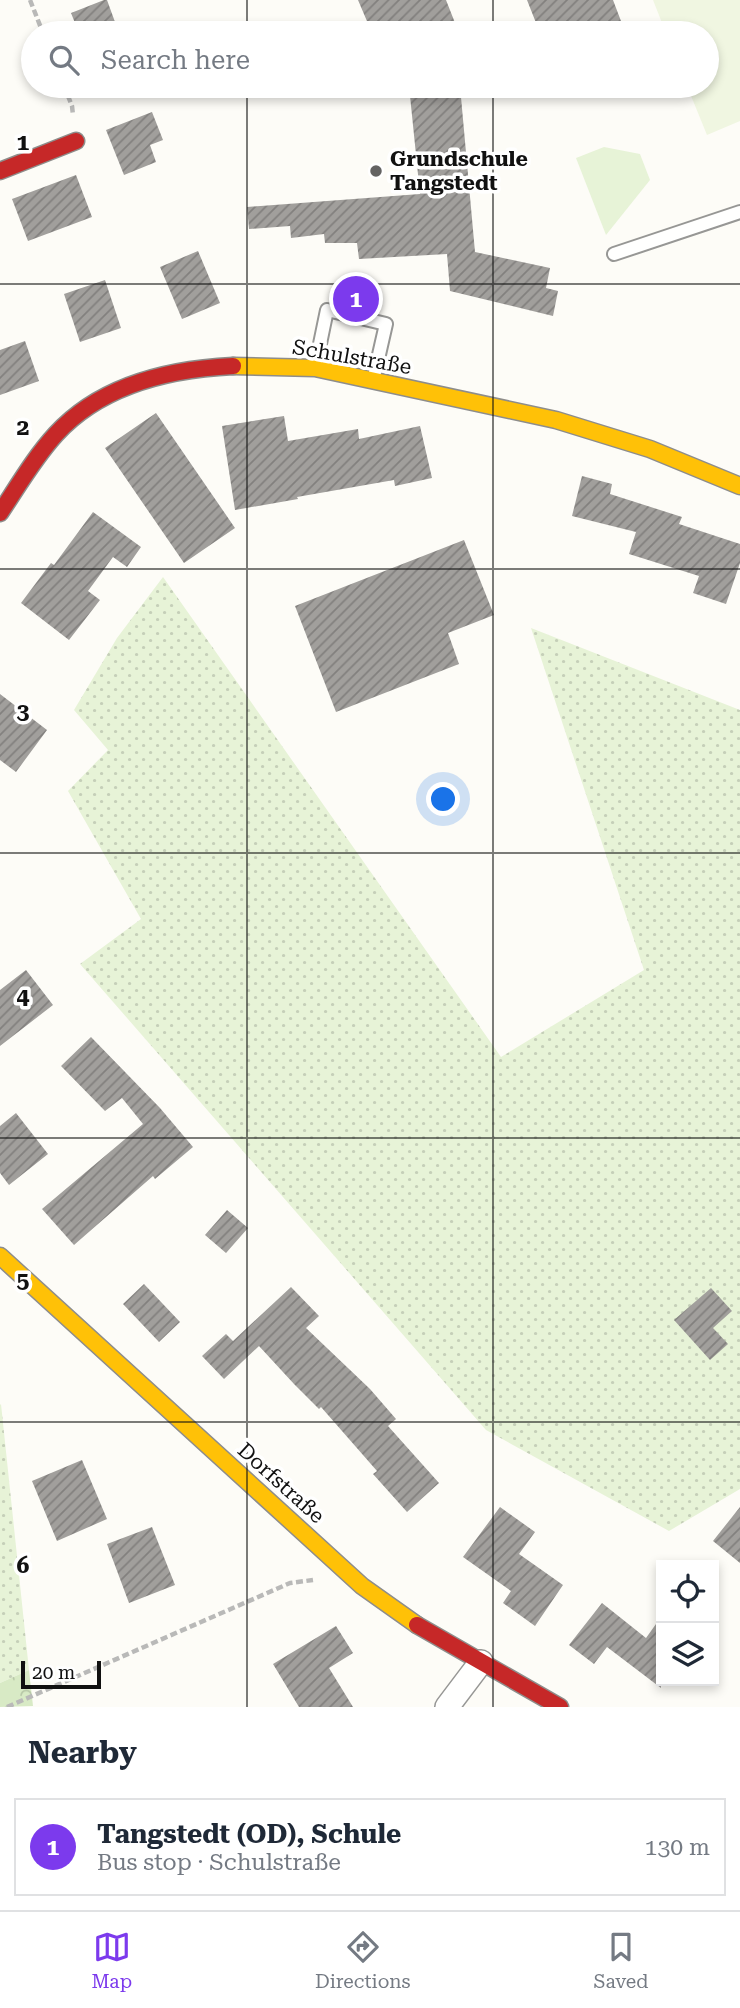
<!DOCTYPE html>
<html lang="en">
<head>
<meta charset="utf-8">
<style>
  :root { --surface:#fff; --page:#f6f6f7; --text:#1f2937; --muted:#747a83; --line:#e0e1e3; --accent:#7c3aed }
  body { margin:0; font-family:"Roboto Serif",serif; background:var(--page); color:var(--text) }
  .controls { position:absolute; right:21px; bottom:21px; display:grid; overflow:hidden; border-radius:0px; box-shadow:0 4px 10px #0003 }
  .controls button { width:63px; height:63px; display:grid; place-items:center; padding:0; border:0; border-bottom:2px solid var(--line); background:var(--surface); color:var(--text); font:35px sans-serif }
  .scale { position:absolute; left:21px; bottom:18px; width:80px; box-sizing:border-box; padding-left:7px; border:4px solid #111; border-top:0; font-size:19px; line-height:24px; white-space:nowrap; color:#111; -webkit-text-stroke:5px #fff; paint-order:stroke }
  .you { position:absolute; left:444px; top:800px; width:24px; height:24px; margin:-18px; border:5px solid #fff; border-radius:50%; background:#1a73e8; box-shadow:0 0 0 10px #1a73e833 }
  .badge { display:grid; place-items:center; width:46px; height:46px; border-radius:50%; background:var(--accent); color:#fff; font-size:23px; font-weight:700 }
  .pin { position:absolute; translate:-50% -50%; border:4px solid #fff; box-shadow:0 2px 7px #0006 }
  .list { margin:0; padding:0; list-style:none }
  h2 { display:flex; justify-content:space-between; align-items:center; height:91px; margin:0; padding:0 28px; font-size:30px }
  h2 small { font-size:23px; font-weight:400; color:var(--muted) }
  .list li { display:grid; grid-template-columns:46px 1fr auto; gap:21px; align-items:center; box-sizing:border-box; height:98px; margin:0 14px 14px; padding:0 14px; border:2px solid var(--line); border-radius:0px }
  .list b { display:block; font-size:26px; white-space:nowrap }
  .list p { margin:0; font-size:23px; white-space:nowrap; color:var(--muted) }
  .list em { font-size:23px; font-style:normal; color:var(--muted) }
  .icon { flex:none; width:38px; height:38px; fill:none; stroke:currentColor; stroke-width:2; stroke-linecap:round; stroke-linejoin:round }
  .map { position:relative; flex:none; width:740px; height:1707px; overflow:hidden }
  .search { position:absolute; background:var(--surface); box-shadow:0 4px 10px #0003; left:21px; right:21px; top:21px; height:77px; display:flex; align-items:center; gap:18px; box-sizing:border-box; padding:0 24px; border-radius:38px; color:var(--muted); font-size:26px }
  .sheet { height:203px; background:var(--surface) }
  nav { display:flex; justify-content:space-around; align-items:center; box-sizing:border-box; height:98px; border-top:2px solid var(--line); background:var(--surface); font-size:19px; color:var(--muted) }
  nav a { display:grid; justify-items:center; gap:4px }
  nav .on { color:var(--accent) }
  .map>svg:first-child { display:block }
  .grass { fill:url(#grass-dots) }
  .forest { fill:url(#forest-crowns) }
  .park { fill:#e7f3d7 }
  .pitch { fill:#f0f6e1 }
  .building { fill:url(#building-hatch) }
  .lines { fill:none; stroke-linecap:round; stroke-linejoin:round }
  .lane-casing { stroke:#979795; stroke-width:16 }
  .street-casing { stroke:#979795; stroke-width:26 }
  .slow-casing { stroke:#8e8d8b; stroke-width:19 }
  .jam-casing { stroke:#8e8d8b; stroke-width:19 }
  .path { stroke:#b9b9b8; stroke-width:4.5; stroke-dasharray:7 3.5; stroke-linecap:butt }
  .lane { stroke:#fffffe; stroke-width:12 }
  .street { stroke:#fffffe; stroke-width:23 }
  .slow { stroke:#ffc107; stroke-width:16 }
  .jam { stroke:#c62828; stroke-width:16 }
  .grid { fill:none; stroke:#111; stroke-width:2; stroke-opacity:0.55 }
  .poi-dot { fill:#646362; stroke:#fff; stroke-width:2.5 }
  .labels { text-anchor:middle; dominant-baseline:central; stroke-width:7; stroke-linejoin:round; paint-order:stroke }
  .poi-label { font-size:21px; font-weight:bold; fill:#111; stroke:#fff; text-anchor:start }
  .street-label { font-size:21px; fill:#111; stroke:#fff }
  .grid-label { font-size:23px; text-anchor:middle; font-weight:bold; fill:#111; stroke:#fff; stroke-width:7; stroke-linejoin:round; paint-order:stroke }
</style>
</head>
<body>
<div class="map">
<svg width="740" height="1707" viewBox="0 0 740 1707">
  <defs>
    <pattern id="grass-dots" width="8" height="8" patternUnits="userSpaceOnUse" patternTransform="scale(1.75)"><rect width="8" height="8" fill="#e7f3d7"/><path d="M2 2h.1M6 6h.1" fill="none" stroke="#c5cfb8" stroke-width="1.8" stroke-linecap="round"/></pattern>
    <pattern id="forest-crowns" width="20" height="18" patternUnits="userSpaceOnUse" patternTransform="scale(1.75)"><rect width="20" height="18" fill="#d8eac5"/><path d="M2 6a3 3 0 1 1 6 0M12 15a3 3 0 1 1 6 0" fill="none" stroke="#b8c8a8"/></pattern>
    <pattern id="building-hatch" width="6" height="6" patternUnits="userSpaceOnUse" patternTransform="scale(1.75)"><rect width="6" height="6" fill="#a19f9c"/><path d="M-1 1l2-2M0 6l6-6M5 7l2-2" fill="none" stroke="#82807e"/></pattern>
  </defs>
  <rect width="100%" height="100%" fill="#fdfcf7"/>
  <!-- grass -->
  <path class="grass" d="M163 577 501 1057 644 970 531 628 740 710V1489L669 1531 486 1430 80 964 141 919 68 791 108 750 74 710 117 638Z
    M1 1404 29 1670 0 1683V1405Z"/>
  <!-- forest -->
  <path class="forest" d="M29 1670 33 1706 0 1707V1683Z"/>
  <!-- park -->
  <path class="park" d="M604 147 640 154 650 180 606 235 576 158Z"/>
  <!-- pitch -->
  <path class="pitch" d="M653 0H740V121L707 135 687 86H707V33H666Z"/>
  <!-- building -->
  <path class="building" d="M104 0H107L119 33H79L71 13Z
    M358 0H446L459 33H372Z
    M527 0H613L624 29 612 33H540Z
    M409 86H460L475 252 550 268 546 288 558 291 553 316 450 291 447 254 359 259 357 243H325L324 234 291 238 290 226 249 229 247 207 420 194Z
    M152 112 163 140 150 145 156 162 124 175 106 130Z
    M76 175 92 217 28 241 12 199Z
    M198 251 220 303 182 319 160 267Z
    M105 280 121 328 80 342 64 294Z
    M25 341 39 381 0 395V350Z
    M156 413 235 528 184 563 105 448Z
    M284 416 288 441 358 429 359 439 420 426 432 478 395 486 394 480 297 497 298 499 235 510 222 426Z
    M582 476 612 484 610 494 682 517 679 524 740 544V563L726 604 693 593 699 576 629 554 636 532 572 516Z
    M93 512 141 547 127 567 113 557 88 591 100 600 69 640 21 603 51 563 54 565Z
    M464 540 494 615 448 633 459 664 336 712 295 606Z
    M0 694 47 730 16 772 0 760Z
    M26 970 53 1005 0 1046V990Z
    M91 1037 160 1108 193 1147 155 1179 153 1176 74 1245 42 1209 143 1124 122 1098 105 1111 61 1066Z
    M16 1113 48 1154 9 1185 0 1173V1126Z
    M227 1210 248 1228 226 1253 205 1235Z
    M144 1284 180 1322 159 1342 123 1304Z
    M291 1287 319 1316 306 1328 370 1389 396 1419 388 1426 439 1483 407 1512 373 1474 377 1471 321 1407 319 1409 294 1384 259 1346 224 1379 202 1356 226 1334 233 1341Z
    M711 1288 732 1311 713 1328 728 1344 710 1360 674 1320Z
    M82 1460 107 1519 57 1541 32 1481Z
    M500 1507 535 1532 519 1554 563 1585 535 1626 503 1603 511 1591 463 1557Z
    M740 1507V1563L713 1541Z
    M152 1527 175 1585 129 1603 107 1544Z
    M602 1603 646 1638 661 1617V1688L607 1647 594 1664 569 1645Z
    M336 1626 353 1653 329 1668 353 1707H299L273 1664Z"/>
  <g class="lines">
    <defs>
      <path id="lane" d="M614 254 740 212
        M315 368 327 310 386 324 373 381"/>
      <path id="street" d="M447 1707 481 1662"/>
      <path id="slow" d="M233 366 315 368 556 420 650 449 740 486
        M0 1256 362 1586 417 1625"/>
      <path id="jam" d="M0 171 76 141
        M0 513C18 486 34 458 56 434 101 385 170 369 233 366
        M417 1625 560 1707"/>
    </defs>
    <!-- lane casing -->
    <use href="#lane" class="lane-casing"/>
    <!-- street casing -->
    <use href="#street" class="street-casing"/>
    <!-- slow casing -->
    <use href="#slow" class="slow-casing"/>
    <!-- jam casing -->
    <use href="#jam" class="jam-casing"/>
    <!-- path -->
    <path class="path" d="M30 0 43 33
      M64 86 72 106 73 115
      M7 1707 290 1583 313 1580"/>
    <!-- lane -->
    <use href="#lane" class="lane"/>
    <!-- street -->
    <use href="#street" class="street"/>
    <!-- slow -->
    <use href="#slow" class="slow"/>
    <!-- jam -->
    <use href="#jam" class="jam"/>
  </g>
  <!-- grid -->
  <path class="grid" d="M247 0V33M493 0V33M247 86V1707M493 86V1707M0 284H740M0 569H740M0 853H740M0 1138H740M0 1422H740"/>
  <!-- markers -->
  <circle class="poi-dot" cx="376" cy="171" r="7"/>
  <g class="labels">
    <!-- poi labels -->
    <g class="poi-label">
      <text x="390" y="159">Grundschule<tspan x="390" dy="24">Tangstedt</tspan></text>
    </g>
    <!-- street labels -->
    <g class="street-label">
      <text transform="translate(352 357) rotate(10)">Schulstraße</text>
      <text transform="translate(281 1483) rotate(42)">Dorfstraße</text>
    </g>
  </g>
  <g class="grid-label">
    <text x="23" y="150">1</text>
    <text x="23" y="435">2</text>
    <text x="23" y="719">3</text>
    <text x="23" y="1004">4</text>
    <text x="23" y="1288">5</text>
    <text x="23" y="1573">6</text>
  </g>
</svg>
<div class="controls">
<button><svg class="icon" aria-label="locate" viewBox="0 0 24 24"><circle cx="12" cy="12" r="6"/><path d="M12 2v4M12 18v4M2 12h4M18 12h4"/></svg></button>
<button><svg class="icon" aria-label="layers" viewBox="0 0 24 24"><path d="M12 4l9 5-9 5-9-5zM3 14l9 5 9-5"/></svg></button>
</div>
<div class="scale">20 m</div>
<div class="you"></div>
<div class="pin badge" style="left:356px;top:299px">1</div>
<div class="search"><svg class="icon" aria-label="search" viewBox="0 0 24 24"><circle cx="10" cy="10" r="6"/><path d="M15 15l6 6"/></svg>Search here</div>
</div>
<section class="sheet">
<h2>Nearby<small></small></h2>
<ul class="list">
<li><span class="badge">1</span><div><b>Tangstedt (OD), Schule</b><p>Bus stop · Schulstraße</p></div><em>130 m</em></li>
</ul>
</section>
<nav>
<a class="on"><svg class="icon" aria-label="map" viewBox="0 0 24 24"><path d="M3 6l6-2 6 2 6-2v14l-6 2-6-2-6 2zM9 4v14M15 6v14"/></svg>Map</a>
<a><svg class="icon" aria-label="directions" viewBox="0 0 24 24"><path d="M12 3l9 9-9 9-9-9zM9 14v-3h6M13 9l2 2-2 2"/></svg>Directions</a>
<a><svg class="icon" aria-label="saved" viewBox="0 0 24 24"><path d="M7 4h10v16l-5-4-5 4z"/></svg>Saved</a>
</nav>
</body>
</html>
